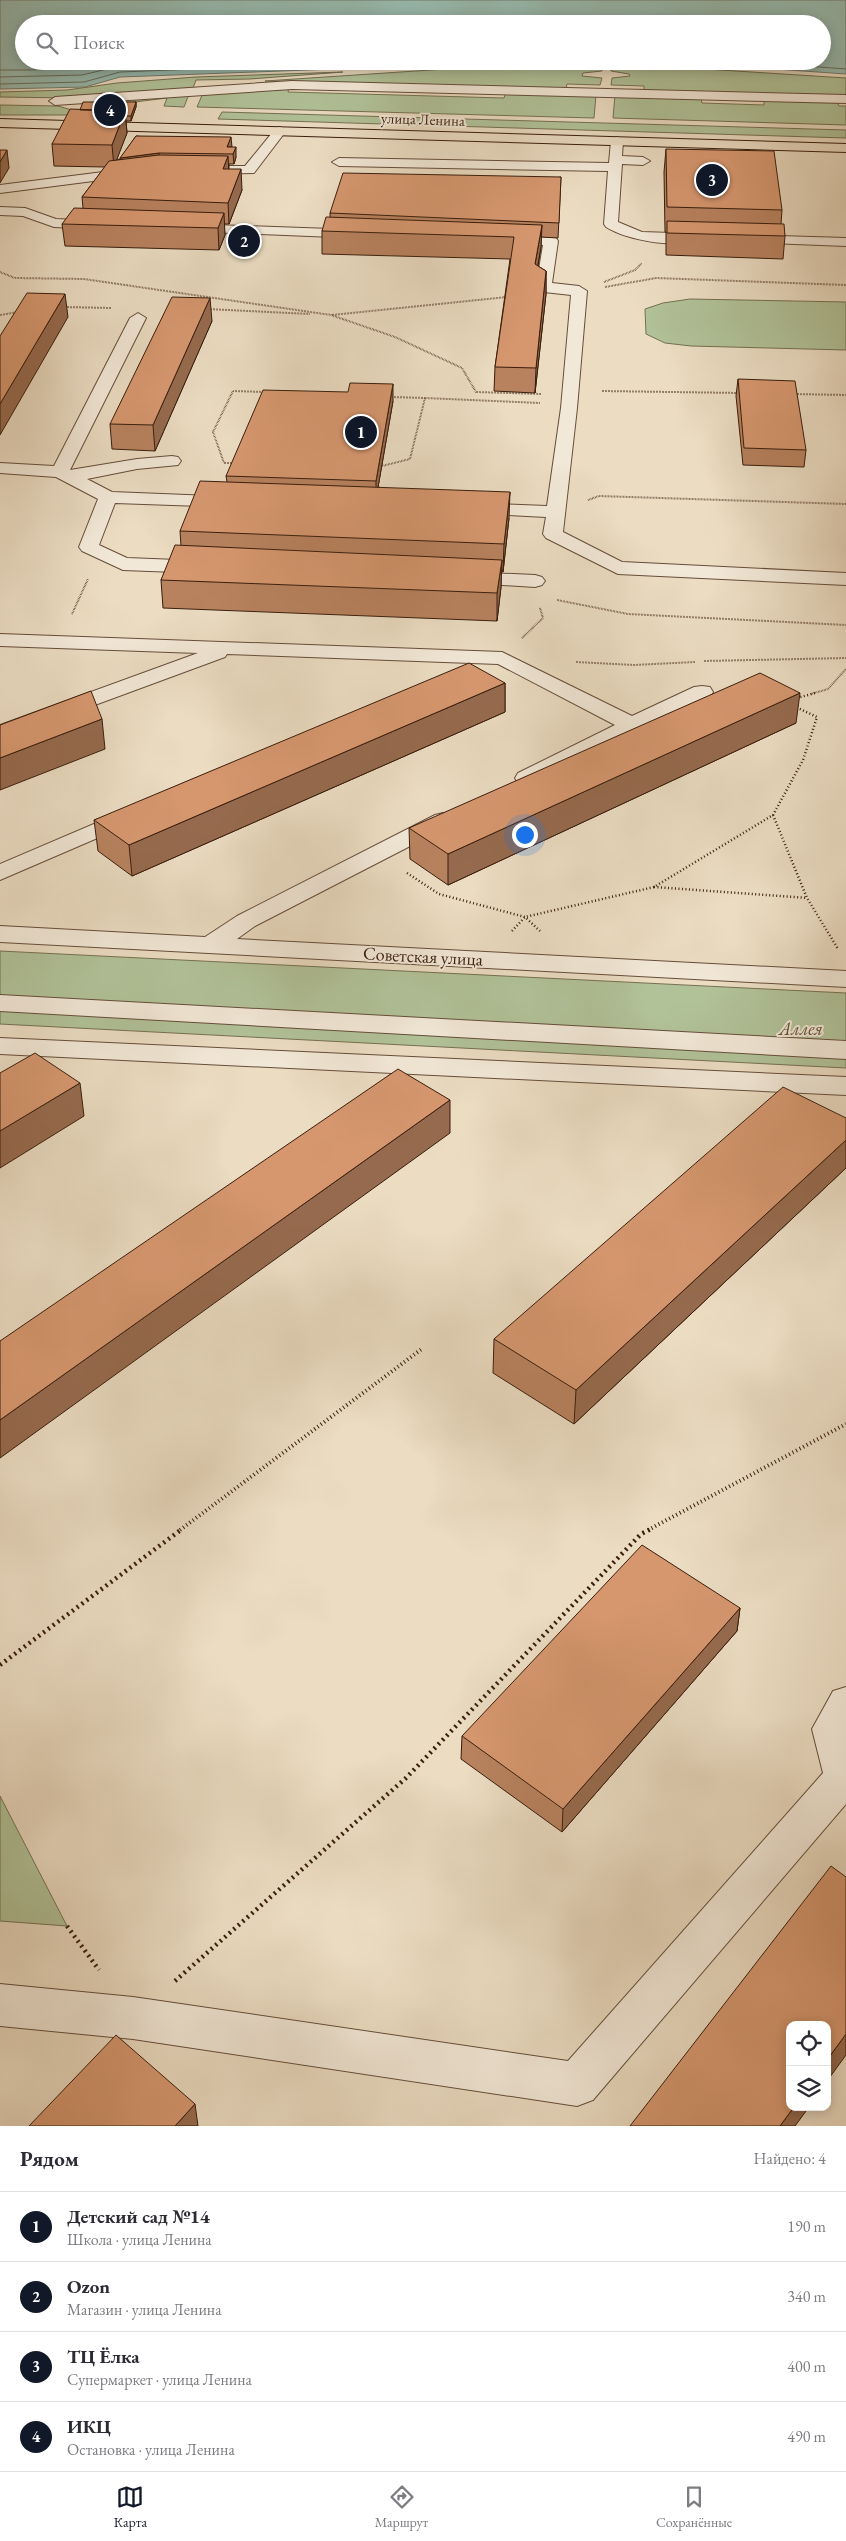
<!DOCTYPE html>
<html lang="ru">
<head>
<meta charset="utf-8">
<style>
  :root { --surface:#fff; --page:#f2f2f3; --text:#2b2b33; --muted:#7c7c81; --line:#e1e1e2; --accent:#111827 }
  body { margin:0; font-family:"EB Garamond",serif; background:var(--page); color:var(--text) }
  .controls { position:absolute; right:15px; bottom:15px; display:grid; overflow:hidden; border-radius:10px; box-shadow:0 2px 12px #0003 }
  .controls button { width:45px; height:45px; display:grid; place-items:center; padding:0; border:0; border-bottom:1px solid var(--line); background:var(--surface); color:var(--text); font:25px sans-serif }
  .you { position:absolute; left:524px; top:834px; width:18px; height:18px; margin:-12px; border:4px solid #fff; border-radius:50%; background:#1a73e8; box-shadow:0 0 0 8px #1a73e833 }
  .badge { display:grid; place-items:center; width:32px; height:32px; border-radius:50%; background:var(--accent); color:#fff; font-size:16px; font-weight:700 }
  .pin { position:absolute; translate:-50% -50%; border:2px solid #fff; box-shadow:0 1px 5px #0006 }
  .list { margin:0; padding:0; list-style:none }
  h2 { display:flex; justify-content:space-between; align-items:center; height:65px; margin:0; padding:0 20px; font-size:21px }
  h2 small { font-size:16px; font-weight:400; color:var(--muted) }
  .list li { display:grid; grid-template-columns:32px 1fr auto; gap:15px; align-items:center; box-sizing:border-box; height:70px; padding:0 20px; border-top:1px solid var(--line) }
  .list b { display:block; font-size:19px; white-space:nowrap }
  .list p { margin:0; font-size:16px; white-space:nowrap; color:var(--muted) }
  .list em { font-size:16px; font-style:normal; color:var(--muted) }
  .icon { flex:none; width:28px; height:28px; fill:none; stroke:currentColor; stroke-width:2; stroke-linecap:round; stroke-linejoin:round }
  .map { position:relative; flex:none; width:846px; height:2126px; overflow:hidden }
  .search { position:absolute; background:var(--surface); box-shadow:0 2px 12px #0003; left:15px; right:15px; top:15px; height:55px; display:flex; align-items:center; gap:12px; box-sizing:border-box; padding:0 18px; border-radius:28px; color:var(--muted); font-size:19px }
  .sheet { height:345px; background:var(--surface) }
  nav { display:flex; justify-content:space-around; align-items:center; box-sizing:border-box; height:70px; border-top:1px solid var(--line); background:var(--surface); font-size:14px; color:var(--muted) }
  nav a { display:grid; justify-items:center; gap:2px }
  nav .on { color:var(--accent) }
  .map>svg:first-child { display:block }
  .green { fill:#b1c299; stroke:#757052 }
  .water { fill:#98bcb1; stroke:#727c6f }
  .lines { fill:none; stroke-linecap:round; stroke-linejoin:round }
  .shore { stroke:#686c5e; stroke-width:1 }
  .minor-casing { stroke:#664d3a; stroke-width:2 }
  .major-casing { stroke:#391d0c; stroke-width:2 }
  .path-far3 { stroke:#391d0c; stroke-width:2; stroke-dasharray:0.5 1; stroke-linecap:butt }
  .path-far2 { stroke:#391d0c; stroke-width:2.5; stroke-dasharray:1 2.5; stroke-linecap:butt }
  .path-far1 { stroke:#391d0c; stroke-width:4; stroke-dasharray:1 3; stroke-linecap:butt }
  .path { stroke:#391d0c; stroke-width:4.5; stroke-dasharray:2 4; stroke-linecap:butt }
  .minor { fill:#f2e8d7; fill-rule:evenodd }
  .major { fill:#ebdcc2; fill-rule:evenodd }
  .wall { fill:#b8825f; stroke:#391d0c }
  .shaded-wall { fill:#966a4e; stroke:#391d0c }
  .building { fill:#d6976f; stroke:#391d0c }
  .labels { text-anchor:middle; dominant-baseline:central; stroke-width:4; stroke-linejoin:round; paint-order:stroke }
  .far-street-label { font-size:15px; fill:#391d0c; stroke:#f2e8d7 }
  .street-label { font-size:18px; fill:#391d0c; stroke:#f2e8d7 }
  .park-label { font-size:18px; font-style:italic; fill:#5d4f36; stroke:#f2e8d7 }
</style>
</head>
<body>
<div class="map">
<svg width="846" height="2126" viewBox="0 0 846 2126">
  <rect width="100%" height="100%" fill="#ebdcc2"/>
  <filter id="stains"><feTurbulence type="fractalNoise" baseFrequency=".004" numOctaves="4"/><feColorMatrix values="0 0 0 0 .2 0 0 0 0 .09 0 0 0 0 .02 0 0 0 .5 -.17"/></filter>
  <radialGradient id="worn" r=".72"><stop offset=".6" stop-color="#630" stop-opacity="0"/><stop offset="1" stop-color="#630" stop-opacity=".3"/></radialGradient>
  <!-- green -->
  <path class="green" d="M602 65V71L583 73 582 76 602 78 600 85 567 84 566 89 265 81 491 66Z
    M611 65 673 67 846 78V96L644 91V86L611 85 612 78 630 76 629 74 611 71Z
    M343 72 250 79 196 80 193 88 71 98 0 97V92L67 90 117 83 196 77Z
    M289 87 288 92 504 98 506 92 596 95 594 118 197 107 203 93Z
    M189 94 184 107 164 106 167 98 110 105 78 103Z
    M615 95 701 98 702 103 764 105V100L837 102 839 106H846V125L613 118Z
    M0 105 58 106 75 111 73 115H0Z
    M222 112 846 130V138L218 119Z
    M690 299 846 302V350L691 346 665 343 646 334 645 309 663 303Z
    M0 951 846 993V1068L0 1024Z
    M0 1796 67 1926 0 1921Z"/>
  <!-- water -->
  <path class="water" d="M0 0H846V74L675 62 619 61H822V24H24V61H550L120 77 85 87 0 89Z"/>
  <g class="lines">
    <!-- shore -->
    <path class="shore" d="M738 61 846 69
      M0 70C36 70 70 71 105 61
      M0 77 82 75 120 66 257 61
      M0 84 84 82 120 72 401 61"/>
    <defs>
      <path id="minor" d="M292 81 846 95V103L292 89 55 105 49 101 55 97Z
        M280 127 286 131 254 173 203 174 196 170 203 166H245L276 128Z
        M617 137 623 141 622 156 643 157 650 161 643 165 622 164 618 222 642 232 702 234 707 235 709 238 707 241C680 248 630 242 606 227L604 224 608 171 339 166 332 162 339 158 609 163 611 141Z
        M135 168 142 172 140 175 0 193V185Z
        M0 207 25 208 56 219 99 221 106 225 99 229 54 227 23 216 0 215Z
        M187 224 359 230 366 234 359 238 182 231 180 228Z
        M504 235 556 238 558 241 552 283 579 286 587 291 577 408 563 532 622 562 846 573V585L618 574 546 538 543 534 546 517 466 513 464 509 466 505 473 503 547 506 561 408 571 295 544 292 536 287 543 245 499 242 497 239Z
        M748 235 846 238V246L743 242 741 239Z
        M138 313 146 318 70 470 137 459 172 456 178 457 181 461 178 465 137 469 87 479 112 492 237 497 239 501 237 505 230 507 115 503 99 545 127 558 203 561 210 563 213 567 210 571 203 573 123 570 82 551 79 547 98 499 56 477 0 473V463L54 466 130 318Z
        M464 572 535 575 542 577 545 581 542 585 535 587 457 582 454 578 457 574Z
        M0 634 502 652 632 716 694 687 702 686 710 687 713 692 710 697 526 785 518 783 515 778 518 773 615 725 498 664 227 654 225 657 0 740V725L198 653 0 646Z
        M129 809 137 811 141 816 137 821 0 880V864Z
        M443 813 451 815 455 820 451 825 255 926 237 939 846 971V987L0 942V926L205 937 237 916 435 815Z
        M0 995 846 1041V1059L0 1011Z
        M0 1038 846 1077V1095L0 1054Z
        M846 1687V1804L593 2100 577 2106 133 2039 0 2026V1984L133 1997 568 2061 823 1773 812 1729 833 1691Z"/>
      <path id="major" d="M0 119 846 144V152L0 127Z"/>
    </defs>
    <!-- minor casing -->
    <use href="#minor" class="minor-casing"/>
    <!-- major casing -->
    <use href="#major" class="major-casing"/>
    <!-- path-far3 -->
    <path class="path-far3" d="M0 272 15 278 84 279 331 315 395 337 462 368 476 392 541 394
      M604 282 635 270 642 263
      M605 287 656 278 846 285
      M64 307 111 308
      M207 309 310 314
      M0 315 18 312
      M332 315 507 297
      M602 391 740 393
      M794 394 846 395
      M391 397 425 398
      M235 463H224L213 432 233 391 264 392
      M378 467 410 459 425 398 540 403
      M588 500 599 496 846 504
      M557 600 628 614 846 625
      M72 614 88 579
      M522 638 543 618 540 608
      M704 661 846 658
      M576 662 634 665 695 662
      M811 694 828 689 846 669"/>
    <!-- path-far2 -->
    <path class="path-far2" d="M797 698 815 693
      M773 815 807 898 838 949
      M407 873 439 894 525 917 540 931
      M654 887 807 898
      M512 931 525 917 654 887 773 815 803 760 817 717 796 707"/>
    <!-- path-far1 -->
    <path class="path-far1" d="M180 1530 423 1348
      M648 1530 846 1424"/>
    <!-- path -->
    <path class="path" d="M0 1665 182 1529
      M67 1926 99 1970
      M175 1981 406 1778 641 1534 651 1529"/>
    <!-- minor -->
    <use href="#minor" class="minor"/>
    <!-- major -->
    <use href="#major" class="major"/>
  </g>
  <!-- wall -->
  <path class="wall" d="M136 102V107L131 121H126L127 133 116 160 120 159 136 136 232 147 236 157 234 164H229V169L242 190 229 224H224L225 235 219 250 65 246 62 224 83 208 82 197 105 167 54 166 52 144 80 110Z
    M666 149 782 210 781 224 785 236 783 259 666 255V232H665L664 172Z
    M561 177 558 238 541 237V247L538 266 546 271V294L535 393 494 391 495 367 510 259 322 254V231L330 217V213Z
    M212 321 155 451 112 449 110 424Z
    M738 379 806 450 804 467 743 465 736 396Z
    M393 401 378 487 509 518 503 572H501V587L497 621 163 608 161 580 181 546 180 531 227 482 226 476Z
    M505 683V712L132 876 98 851 94 820Z
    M796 723 448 885 410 859 409 828Z
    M846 1118V1168L574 1424 493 1373 494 1339Z
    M740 1608 737 1631 562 1832 461 1759 462 1736Z"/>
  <!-- shaded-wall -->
  <path class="shaded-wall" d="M136 102V107L131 121V116Z
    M125 111 127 133 114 167 112 145Z
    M231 137 232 147H227Z
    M236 147V157L234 164 233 154Z
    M7 150 9 168 0 183V162Z
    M159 153 160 163 121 168 120 158Z
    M228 156 229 176 223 169Z
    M241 169 242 190 229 224 228 203Z
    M224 213 225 235 219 250 218 228Z
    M542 225 541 247 534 287 535 264Z
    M546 271V294L535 393 536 368Z
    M65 294 68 317 0 435V404Z
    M210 298 212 321 155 451 153 425Z
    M393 384V401L376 499V481Z
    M510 492 509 518 503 572 504 544Z
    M502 560 501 587 497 621V593Z
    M505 683V712L132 876 129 845Z
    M800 693 796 723 448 885V854Z
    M102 719 105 749 0 790V758Z
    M80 1083 84 1116 0 1168V1131Z
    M450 1100V1133L0 1458V1420Z
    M846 1140V1168L574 1424 576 1390Z
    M740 1608 737 1631 562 1832 563 1809Z
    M846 2034V2055L827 2081V2060Z
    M195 2104 198 2126H175Z
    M794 2107H809L795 2126H780Z"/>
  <!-- building -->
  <path class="building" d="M83 102H136L131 116H125V111L80 110Z
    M70 109 125 111 112 145 52 144Z
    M136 136 231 137 227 147H236L233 154 159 153 120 158Z
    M666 149 774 151 782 210 667 207Z
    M0 150H7L0 162Z
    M159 155 228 156 223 169H241L228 203 82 197 109 161Z
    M343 173 561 177 559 223 330 213Z
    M74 208 224 213 218 228 62 224Z
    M326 217 542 225 535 264 546 271 536 368 495 367 514 237 322 231Z
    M667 221 784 224 785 236 667 233Z
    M27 293 65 294 0 404V336Z
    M172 297 210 298 153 425 110 424Z
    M738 379 795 381 806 450 744 448Z
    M350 383 393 384 376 481 226 476 263 390 348 392Z
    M200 481 510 492 504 544 180 531Z
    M175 545 502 560 497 593 161 580Z
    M469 663 505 683 129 845 94 820Z
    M760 673 800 693 448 854 409 828Z
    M91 691 102 719 0 758V725Z
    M35 1053 80 1083 0 1131V1073Z
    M398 1069 450 1100 0 1420V1341Z
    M783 1087 846 1118V1140L576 1390 494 1339Z
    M642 1545 740 1608 563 1809 462 1736Z
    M831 1866 846 1877V2034L827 2060V2025H790V2107H794L780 2126H630Z
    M116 2035 195 2104 175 2126H29Z"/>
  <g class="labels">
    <!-- far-street labels -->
    <g class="far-street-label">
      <text transform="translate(423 119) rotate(2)">улица Ленина</text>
    </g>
    <!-- street labels -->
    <g class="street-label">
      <text transform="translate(423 956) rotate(3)">Советская улица</text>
    </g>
    <!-- park labels -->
    <g class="park-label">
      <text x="801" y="1028">Аллея</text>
    </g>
  </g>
  <rect width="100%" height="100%" filter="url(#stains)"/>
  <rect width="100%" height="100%" fill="url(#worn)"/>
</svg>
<div class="controls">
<button><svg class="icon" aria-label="locate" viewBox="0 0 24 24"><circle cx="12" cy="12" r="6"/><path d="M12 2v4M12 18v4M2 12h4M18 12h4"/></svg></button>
<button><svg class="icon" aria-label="layers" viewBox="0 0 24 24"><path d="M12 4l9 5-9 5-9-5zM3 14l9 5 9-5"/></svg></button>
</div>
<div class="you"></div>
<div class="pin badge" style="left:361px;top:432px">1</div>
<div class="pin badge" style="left:244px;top:241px">2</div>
<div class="pin badge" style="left:712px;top:180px">3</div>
<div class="pin badge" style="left:110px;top:110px">4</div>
<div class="search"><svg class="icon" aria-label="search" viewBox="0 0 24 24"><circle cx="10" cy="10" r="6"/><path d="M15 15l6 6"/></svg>Поиск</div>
</div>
<section class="sheet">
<h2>Рядом<small>Найдено: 4</small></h2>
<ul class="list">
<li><span class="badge">1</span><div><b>Детский сад №14</b><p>Школа · улица Ленина</p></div><em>190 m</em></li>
<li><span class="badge">2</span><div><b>Ozon</b><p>Магазин · улица Ленина</p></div><em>340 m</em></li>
<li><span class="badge">3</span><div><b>ТЦ Ёлка</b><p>Супермаркет · улица Ленина</p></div><em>400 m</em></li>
<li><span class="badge">4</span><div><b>ИКЦ</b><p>Остановка · улица Ленина</p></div><em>490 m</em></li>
</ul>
</section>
<nav>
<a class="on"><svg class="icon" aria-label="map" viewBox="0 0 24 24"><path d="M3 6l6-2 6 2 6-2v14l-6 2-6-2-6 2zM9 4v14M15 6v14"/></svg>Карта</a>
<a><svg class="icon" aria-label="directions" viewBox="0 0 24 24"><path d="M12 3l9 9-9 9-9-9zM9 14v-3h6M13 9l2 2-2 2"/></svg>Маршрут</a>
<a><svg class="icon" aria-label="saved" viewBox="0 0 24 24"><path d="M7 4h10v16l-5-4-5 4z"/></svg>Сохранённые</a>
</nav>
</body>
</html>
